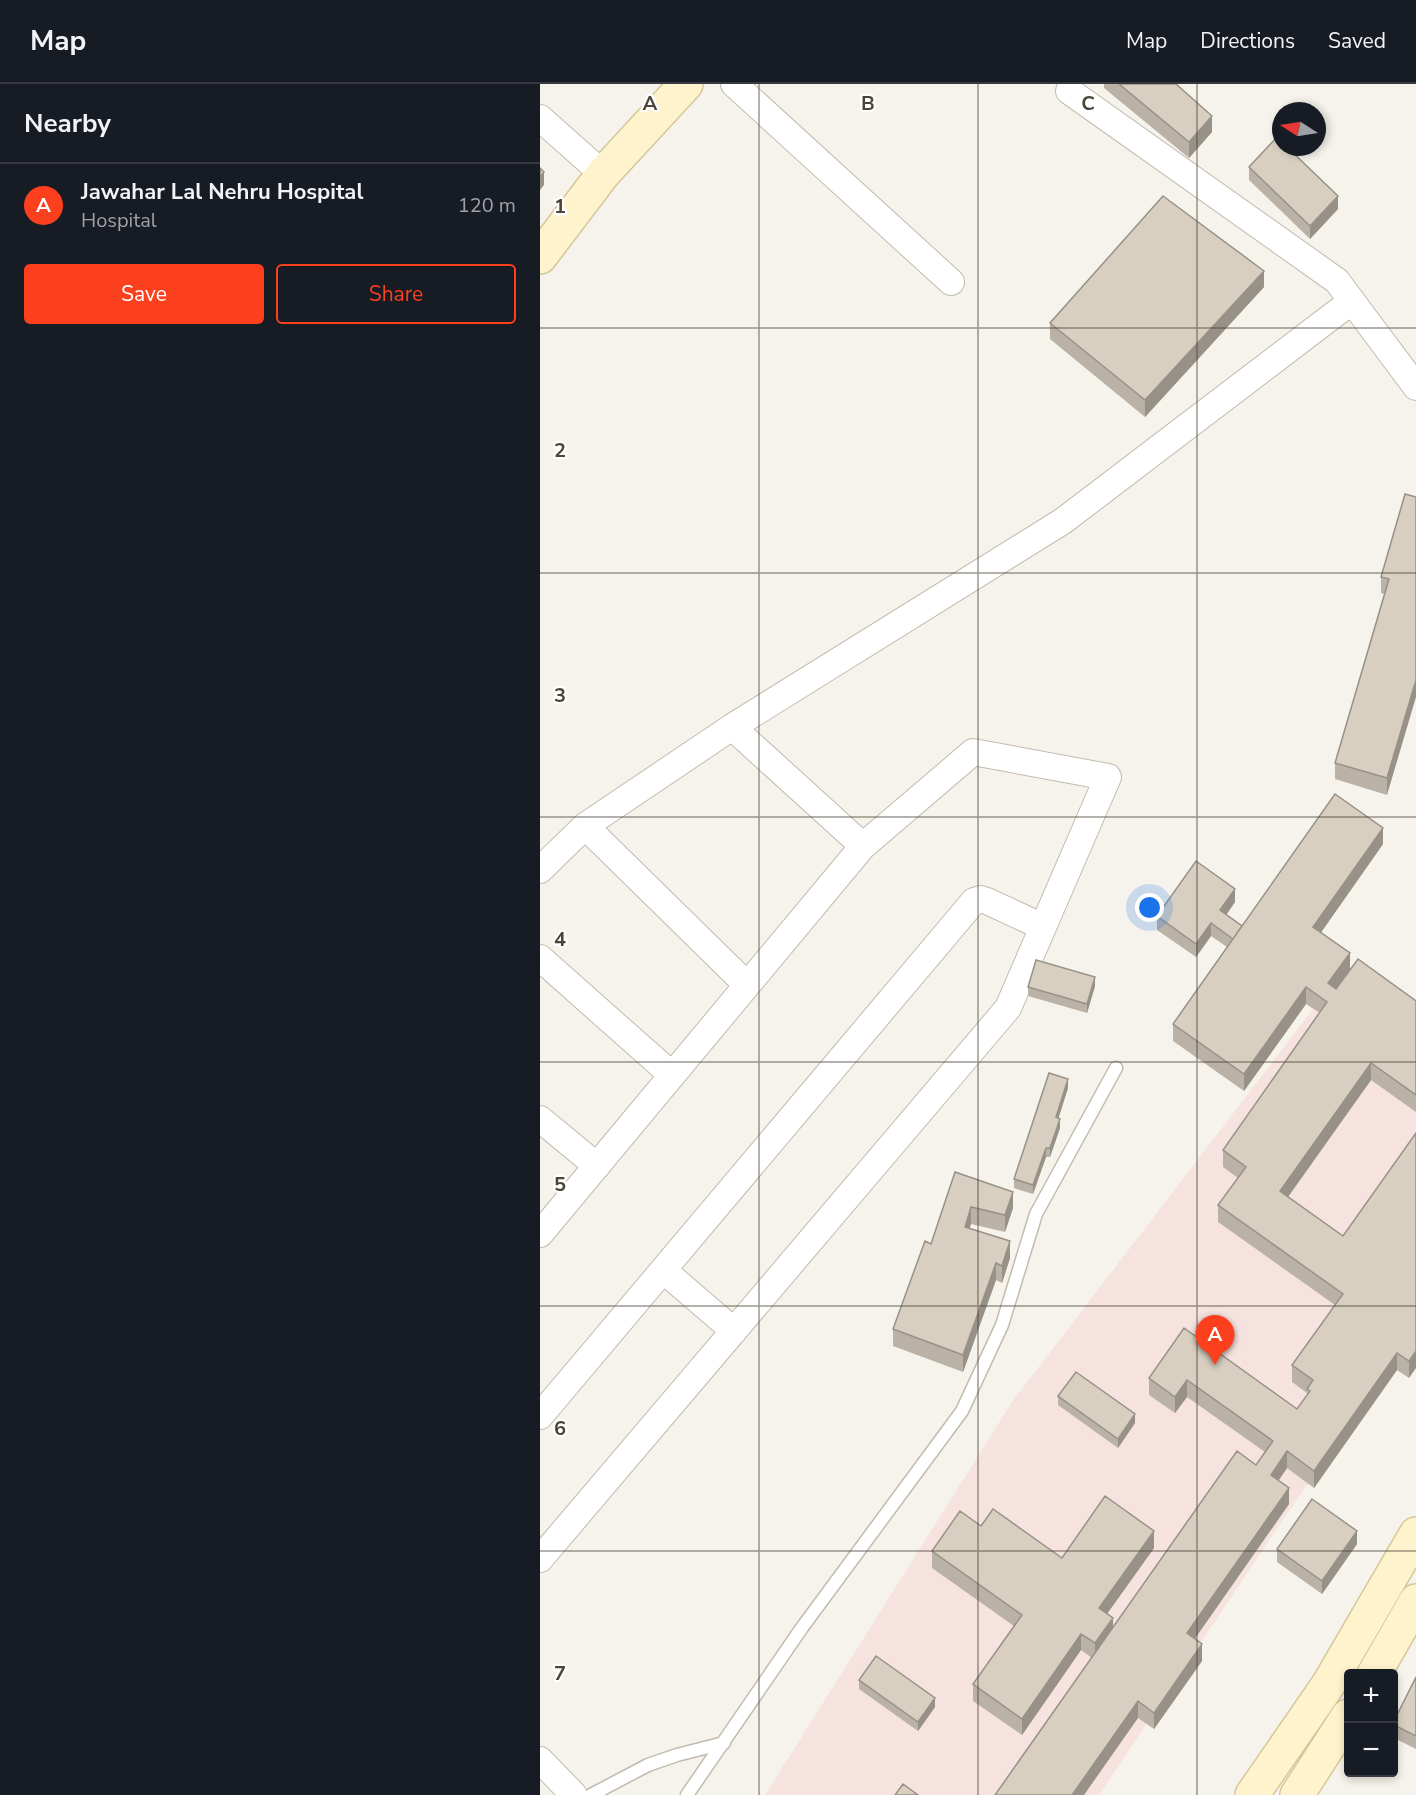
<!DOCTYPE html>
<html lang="en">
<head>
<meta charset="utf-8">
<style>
  :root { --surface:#171b24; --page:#242831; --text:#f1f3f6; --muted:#9ea1a6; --line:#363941; --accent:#fc3f1d }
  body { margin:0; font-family:"Nunito Sans",sans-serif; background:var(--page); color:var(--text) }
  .controls { position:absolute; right:18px; bottom:18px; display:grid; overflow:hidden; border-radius:6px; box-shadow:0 3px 9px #0003 }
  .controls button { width:54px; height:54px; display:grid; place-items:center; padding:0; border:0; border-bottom:2px solid var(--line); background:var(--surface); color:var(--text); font:30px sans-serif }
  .compass { position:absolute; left:732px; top:18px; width:54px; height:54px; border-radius:50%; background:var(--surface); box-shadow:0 3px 9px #0003; rotate:282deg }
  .you { position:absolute; left:610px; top:824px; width:21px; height:21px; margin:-15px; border:4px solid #fff; border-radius:50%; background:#1a73e8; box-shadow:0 0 0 9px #1a73e833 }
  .badge { display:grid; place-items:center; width:39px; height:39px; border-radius:50%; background:var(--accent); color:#fff; font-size:20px; font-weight:700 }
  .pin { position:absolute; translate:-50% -50px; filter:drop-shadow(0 2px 3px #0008) }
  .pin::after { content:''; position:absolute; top:32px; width:21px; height:18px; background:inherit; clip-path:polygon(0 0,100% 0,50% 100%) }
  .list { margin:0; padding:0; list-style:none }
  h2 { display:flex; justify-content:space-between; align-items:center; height:78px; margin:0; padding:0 24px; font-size:26px }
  h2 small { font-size:20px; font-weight:400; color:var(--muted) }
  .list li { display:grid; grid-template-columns:39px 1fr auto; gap:18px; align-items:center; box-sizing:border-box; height:84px; padding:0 24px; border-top:2px solid var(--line) }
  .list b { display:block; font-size:22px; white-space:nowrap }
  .list p { margin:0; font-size:20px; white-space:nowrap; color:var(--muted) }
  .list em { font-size:20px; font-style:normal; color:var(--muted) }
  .actions { display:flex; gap:12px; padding:18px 24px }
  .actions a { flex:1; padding:14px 0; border:2px solid var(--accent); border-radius:6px; text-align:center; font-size:21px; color:var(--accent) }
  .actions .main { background:var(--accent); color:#fff }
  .map { position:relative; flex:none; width:876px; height:1711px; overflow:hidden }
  header { display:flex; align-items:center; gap:36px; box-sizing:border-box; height:84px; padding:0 30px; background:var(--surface); border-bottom:2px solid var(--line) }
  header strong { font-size:28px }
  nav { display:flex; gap:33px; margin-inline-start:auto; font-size:21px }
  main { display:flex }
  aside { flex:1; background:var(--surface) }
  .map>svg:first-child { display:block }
  .medical { fill:#f6e3e0 }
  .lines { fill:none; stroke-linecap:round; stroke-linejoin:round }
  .lane-casing { stroke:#c2bbae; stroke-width:15 }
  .street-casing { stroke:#c2bbae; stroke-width:28 }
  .secondary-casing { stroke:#d6c79b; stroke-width:36 }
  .lane { stroke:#fff; stroke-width:12 }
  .street { stroke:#fff; stroke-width:26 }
  .secondary { stroke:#fff3cd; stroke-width:33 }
  .wall { fill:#bab2a6 }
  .shaded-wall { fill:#979187 }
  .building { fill:#d8cfc1; stroke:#979187; stroke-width:1.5 }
  .grid { fill:none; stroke:#4b4439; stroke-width:1.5; stroke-opacity:0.55 }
  .grid-label { font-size:20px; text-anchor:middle; font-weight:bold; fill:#4b4439; stroke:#fff; stroke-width:4.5; stroke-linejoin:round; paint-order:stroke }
</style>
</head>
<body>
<header>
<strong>Map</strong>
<nav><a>Map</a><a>Directions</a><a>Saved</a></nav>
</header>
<main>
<aside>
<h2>Nearby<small></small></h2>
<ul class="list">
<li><span class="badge">A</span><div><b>Jawahar Lal Nehru Hospital</b><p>Hospital</p></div><em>120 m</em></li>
</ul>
<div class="actions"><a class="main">Save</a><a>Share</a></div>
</aside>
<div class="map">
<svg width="876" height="1711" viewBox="0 0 876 1711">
  <rect width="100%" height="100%" fill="#f6f3ec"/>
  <!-- medical -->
  <path class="medical" d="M802 887 876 938V1244L740 1440 559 1711H225L472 1318Z"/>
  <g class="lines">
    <defs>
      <path id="lane" d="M51 1711 108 1681 137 1671 184 1659
        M147 1711 261 1545 422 1327 462 1241 496 1130 576 984"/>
      <path id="street" d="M194 0 411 198
        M529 7 797 197 876 303
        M0 34 63 90
        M192 643 323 762
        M45 742 207 901
        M0 786 45 742 192 643 523 437 812 217
        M0 874 132 991
        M0 1035 57 1082
        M0 1150 323 762 433 668 568 693 468 924 0 1475
        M123 1186 194 1247
        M0 1332 434 817 441 815 447 817 503 843
        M0 1676 34 1711"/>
      <path id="secondary" d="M0 173 63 90 146 0
        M834 1590 876 1517
        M712 1711 788 1601 876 1450
        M757 1711 808 1632"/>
    </defs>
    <!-- lane casing -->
    <use href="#lane" class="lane-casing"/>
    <!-- street casing -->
    <use href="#street" class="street-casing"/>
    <!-- secondary casing -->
    <use href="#secondary" class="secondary-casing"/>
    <!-- lane -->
    <use href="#lane" class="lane"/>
    <!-- street -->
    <use href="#street" class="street"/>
    <!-- secondary -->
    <use href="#secondary" class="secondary"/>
  </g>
  <!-- wall -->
  <path class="wall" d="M564 0H636L672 48 649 74 564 4Z
    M709 83 798 125 770 155 709 96Z
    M724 203 605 333 510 255V239Z
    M876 413 847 711 795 695V679L844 510 841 509V493Z
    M843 760 781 848 810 886 796 905 876 917V1028L831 996 748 1113 803 1152 876 1049 869 1294 857 1286 774 1404 747 1384 738 1396 749 1420 654 1555 662 1577 614 1645 598 1634 552 1574 541 1566 482 1651 433 1617V1600L474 1542 392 1484V1467L441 1442 522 1474 614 1464 567 1530 573 1544 716 1381 725 1368 647 1313 635 1329 609 1311V1294L644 1244 757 1325 767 1311V1309L752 1298V1281L795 1221 678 1138V1121L698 1094 683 1083V1066L780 929 766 920 704 1007 633 957V940L687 863 671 852 656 873 617 846V832L695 818 686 831 702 842Z
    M555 902 547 929 488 912V903Z
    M528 1004 518 1034 520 1044 510 1073H506L493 1110 474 1104V1095Z
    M415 1088 473 1124 465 1148 431 1140 429 1144 470 1174 462 1199 456 1196 423 1288 353 1262V1245L391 1160Z
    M518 1312 595 1339 578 1364 518 1321Z
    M817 1460 782 1510 737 1478V1465Z
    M876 1593V1665L854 1654V1637Z
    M319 1596 395 1623 378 1647 319 1605Z"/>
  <!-- shaded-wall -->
  <path class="shaded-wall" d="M672 32V48L649 74V58Z
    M4 88V101L0 106V93Z
    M798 112V125L770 155V142Z
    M724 187V203L605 333V316Z
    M876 596V613L847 711V694Z
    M843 744V760L773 860V843Z
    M695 805V818L680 840V826Z
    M671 839V852L656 873V860Z
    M810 869V886L788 916V899Z
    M555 893V902L547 929V920Z
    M766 903V920L704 1007V990Z
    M831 979V996L740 1124V1107Z
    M528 995V1004L516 1042V1033Z
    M520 1035V1044L510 1073V1064Z
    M506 1064V1073L493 1110V1101Z
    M473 1108V1124L465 1148V1131Z
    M431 1123V1140L425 1160V1143Z
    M470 1157V1174L462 1199V1182Z
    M456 1179V1196L423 1288V1271Z
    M876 1267V1284L869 1294V1277Z
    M857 1269V1286L774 1404V1387Z
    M647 1296V1313L635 1329V1313Z
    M595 1330V1339L578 1364V1355Z
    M747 1367V1384L731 1408V1391Z
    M749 1404V1420L647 1566V1549Z
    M614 1447V1464L559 1541V1524Z
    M817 1447V1460L782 1510V1497Z
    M573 1534V1550L555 1576V1559Z
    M541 1550V1566L482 1651V1635Z
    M662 1560V1577L614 1645V1629Z
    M395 1614V1623L378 1647V1638Z
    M598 1617V1634L544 1711H532Z"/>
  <!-- building -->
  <path class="building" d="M579 0H636L672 32 649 58Z
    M737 53 741 57V63H747L798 112 770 142 709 83Z
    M0 84 4 88 0 93Z
    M623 112 724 187 605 316 510 239Z
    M865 410 876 413V596L847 694 795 679 849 495 841 493Z
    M795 710 843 744 773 843 810 869 788 899 796 905 818 875 876 917V1011L831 979 740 1107 803 1152 876 1049V1267L869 1277 857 1269 774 1387 747 1367 731 1391 749 1404 647 1549 662 1560 614 1629 598 1617 532 1711H455L697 1367 716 1381 733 1357 647 1296 635 1313 609 1294 644 1244 757 1325 770 1307 767 1305 773 1296 752 1281 803 1210 678 1121 706 1083 683 1066 787 918 766 903 704 990 633 940Z
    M656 777 695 805 680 826 702 842 693 855 671 839 656 860 617 832Z
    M496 876 555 893 547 920 488 903Z
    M509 989 528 995 516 1033 520 1035 510 1064H506L493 1101 474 1095Z
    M415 1088 473 1108 465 1131 431 1123 425 1143 470 1157 462 1182 456 1179 423 1271 353 1245 385 1157 391 1160Z
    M536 1288 595 1330 578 1355 518 1312Z
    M565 1412 614 1447 559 1524 573 1534 555 1559 541 1550 482 1635 433 1600 482 1531 392 1467 420 1427 441 1442 453 1425 522 1474Z
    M772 1415 817 1447 782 1497 737 1465Z
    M336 1572 395 1614 378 1638 319 1596Z
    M876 1593V1652L854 1641V1637Z
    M363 1700 378 1711H355Z"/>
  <!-- grid -->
  <path class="grid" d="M219 0V1711M438 0V1711M657 0V1711M0 244H876M0 489H876M0 733H876M0 978H876M0 1222H876M0 1467H876"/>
  <g class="grid-label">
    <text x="110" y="26">A</text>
    <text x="328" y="26">B</text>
    <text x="548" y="26">C</text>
    <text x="20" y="129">1</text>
    <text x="20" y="373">2</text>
    <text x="20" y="618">3</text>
    <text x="20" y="862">4</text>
    <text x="20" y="1107">5</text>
    <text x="20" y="1351">6</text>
    <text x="20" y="1596">7</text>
  </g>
</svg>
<div class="controls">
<button>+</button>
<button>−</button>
</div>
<svg class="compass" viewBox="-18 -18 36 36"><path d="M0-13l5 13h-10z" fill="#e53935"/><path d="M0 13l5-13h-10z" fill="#9ea1a6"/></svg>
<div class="you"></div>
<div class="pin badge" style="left:675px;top:1281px">A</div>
</div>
</main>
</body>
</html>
